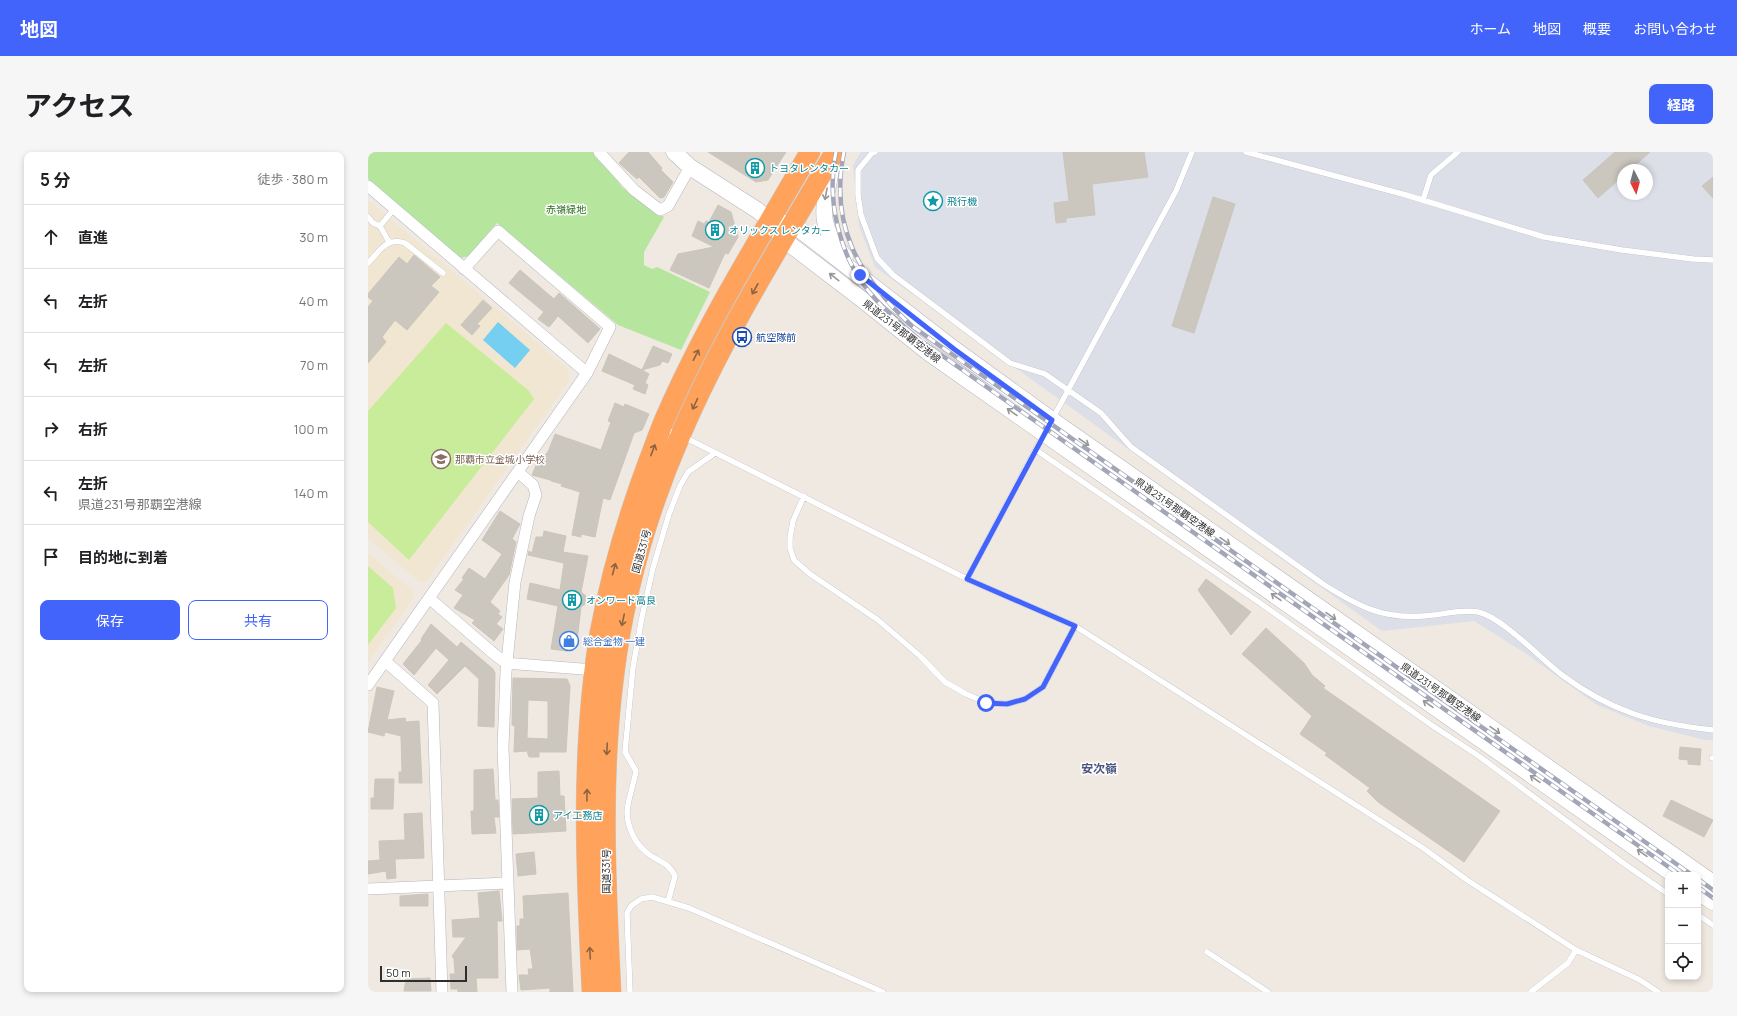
<!DOCTYPE html>
<html lang="ja">
<head>
<meta charset="utf-8">
<style>
  :root { --surface:#fff; --page:#f6f6f6; --text:#202124; --muted:#757577; --line:#e0e0e0; --accent:#4264fb }
  body { margin:0; font-family:Manrope,"Noto Sans JP",sans-serif; background:var(--page); color:var(--text) }
  .controls { position:absolute; right:12px; bottom:12px; display:grid; overflow:hidden; border-radius:8px; box-shadow:0 2px 6px #0003 }
  .controls button { width:36px; height:36px; display:grid; place-items:center; padding:0; border:0; border-bottom:1px solid var(--line); background:var(--surface); color:var(--text); font:20px sans-serif }
  .compass { position:absolute; left:1249px; top:12px; width:36px; height:36px; border-radius:50%; background:var(--surface); box-shadow:0 2px 6px #0003; rotate:174deg }
  .scale { position:absolute; left:12px; bottom:10px; width:87px; box-sizing:border-box; padding-left:4px; border:2px solid #2e2e2e; border-top:0; font-size:11px; line-height:14px; white-space:nowrap; color:#2e2e2e; -webkit-text-stroke:3px #fff; paint-order:stroke }
  .stop { position:absolute; width:12px; height:12px; margin:-9px; border:3px solid #4264fb; border-radius:50%; background:#fff }
  .stop.end { background:#4264fb; border-color:#fff; box-shadow:0 1px 4px #0008 }
  .list { margin:0; padding:0; list-style:none }
  h2 { display:flex; justify-content:space-between; align-items:center; height:52px; margin:0; padding:0 16px; font-size:17px }
  h2 small { font-size:13px; font-weight:400; color:var(--muted) }
  .list li { display:grid; grid-template-columns:26px 1fr auto; gap:12px; align-items:center; box-sizing:border-box; height:64px; padding:0 16px; border-top:1px solid var(--line) }
  .list b { display:block; font-size:15px; white-space:nowrap }
  .list p { margin:0; font-size:13px; white-space:nowrap; color:var(--muted) }
  .list em { font-size:13px; font-style:normal; color:var(--muted) }
  .actions { display:flex; gap:8px; padding:12px 16px }
  .actions a { flex:1; padding:9px 0; border:1px solid var(--accent); border-radius:8px; text-align:center; font-size:14px; color:var(--accent) }
  .actions .main { background:var(--accent); color:#fff }
  .icon { flex:none; width:22px; height:22px; fill:none; stroke:currentColor; stroke-width:2; stroke-linecap:round; stroke-linejoin:round }
  .map { position:relative; flex:none; width:1345px; height:840px; overflow:hidden; border-radius:8px }
  header { display:flex; align-items:center; gap:24px; box-sizing:border-box; height:56px; padding:0 20px; background:var(--accent); color:#fff }
  header strong { font-size:19px }
  nav { display:flex; gap:22px; margin-inline-start:auto; font-size:14px }
  .intro { display:flex; align-items:center; justify-content:space-between; box-sizing:border-box; height:96px; padding:0 24px }
  h1 { margin:0; font-size:28px }
  .button { padding:10px 18px; border-radius:8px; background:var(--accent); color:#fff; font-size:14px; font-weight:700 }
  main { display:flex; gap:24px; padding:0 24px }
  aside { flex:1; background:var(--surface); border-radius:8px; box-shadow:0 2px 6px #0003 }
  .map>svg:first-child { display:block }
  .education { fill:#f0e6d1 }
  .airport { fill:#dcdee8; fill-rule:evenodd }
  .green { fill:#b6e59e }
  .pitch { fill:#c9ec9a }
  .water { fill:#75cff0 }
  .building { fill:#cbc7bf; stroke:#cbc5ba; fill-rule:evenodd }
  .lines { fill:none; stroke-linecap:round; stroke-linejoin:round }
  .lane-casing { stroke:#b4b7c1; stroke-width:6 }
  .street-casing { stroke:#b4b7c1; stroke-width:12 }
  .secondary-casing { stroke:#b4b7c1; stroke-width:17 }
  .highway-casing { stroke:#c9c9c9; stroke-width:21 }
  .lane { stroke:#fff; stroke-width:5.5 }
  .street { stroke:#fff; stroke-width:11 }
  .secondary { stroke:#fff; stroke-width:16 }
  .highway { stroke:#ffa35c; stroke-width:20 }
  .rail-casing { stroke:#a3a6b8; stroke-width:4.5 }
  .rail { stroke:#fff; stroke-width:3; stroke-dasharray:9; stroke-linecap:butt }
  .oneway { stroke:#969696 }
  .oneway2 { stroke:#8c6343 }
  .route { stroke:#4264fb; stroke-width:5 }
  .labels { text-anchor:middle; dominant-baseline:central; stroke-width:3; stroke-linejoin:round; paint-order:stroke }
  .culture-label { font-size:10px; fill:#0d838f; stroke:#fff; text-anchor:start }
  .park-label { font-size:10px; fill:#2c6e1b; stroke:#fff }
  .street-label { font-size:10px; fill:#2e2e2e; stroke:#fff }
  .transit-label { font-size:10px; fill:#164399; stroke:#fff; text-anchor:start }
  .education-label { font-size:10px; fill:#785e54; stroke:#fff; text-anchor:start }
  .shop-label { font-size:10px; fill:#366cbe; stroke:#fff; text-anchor:start }
  .quarter-label { font-size:12px; font-weight:bold; fill:#4d5680; stroke:#fff }
</style>
</head>
<body>
<header>
<strong>地図</strong>
<nav><a>ホーム</a><a>地図</a><a>概要</a><a>お問い合わせ</a></nav>
</header>
<div class="intro"><h1>アクセス</h1><a class="button">経路</a></div>
<main>
<aside>
<h2>5 分<small>徒歩 · 380 m</small></h2>
<ul class="list">
<li><svg class="icon" aria-label="ahead" viewBox="0 0 24 24"><path d="M12 20V5M6 11l6-6 6 6"/></svg><div><b>直進</b></div><em>30 m</em></li>
<li><svg class="icon" aria-label="left" viewBox="0 0 24 24"><path d="M17 20v-9H6M10 6l-5 5 5 5"/></svg><div><b>左折</b></div><em>40 m</em></li>
<li><svg class="icon" aria-label="left" viewBox="0 0 24 24"><path d="M17 20v-9H6M10 6l-5 5 5 5"/></svg><div><b>左折</b></div><em>70 m</em></li>
<li><svg class="icon" aria-label="right" viewBox="0 0 24 24"><path d="M7 20v-9h11M14 6l5 5-5 5"/></svg><div><b>右折</b></div><em>100 m</em></li>
<li><svg class="icon" aria-label="left" viewBox="0 0 24 24"><path d="M17 20v-9H6M10 6l-5 5 5 5"/></svg><div><b>左折</b><p>県道231号那覇空港線</p></div><em>140 m</em></li>
<li><svg class="icon" aria-label="arrive" viewBox="0 0 24 24"><path d="M6 21V4h12l-3 4 3 4H6"/></svg><div><b>目的地に到着</b></div></li>
</ul>
<div class="actions"><a class="main">保存</a><a>共有</a></div>
</aside>
<div class="map">
<svg width="1345" height="840" viewBox="0 0 1345 840">
  <rect width="100%" height="100%" fill="#efe9e1"/>
  <!-- education -->
  <path class="education" d="M0 48 200 217 201 229 57 431 52 430 0 386Z
    M0 401 45 439 46 445 0 510Z"/>
  <!-- airport -->
  <path class="airport" d="M493 0H1345V588H1337L1281 574 1229 553 1157 501 1106 469 1014 479 507 115 491 74 485 13ZM1255 18H1279V42H1255Z"/>
  <!-- green -->
  <path class="green" d="M0 0H225L255 36 296 65 276 100V113L284 117 289 115 342 140 313 198 250 173 129 71 100 104 93 106 0 27Z"/>
  <!-- pitch -->
  <path class="pitch" d="M78 171 160 238 166 247 41 408 0 370V259Z
    M0 414 25 436 28 456 0 493Z"/>
  <!-- water -->
  <path class="water" d="M130 170 162 198 147 216 115 188Z"/>
  <!-- building -->
  <path class="building" d="M261 0H280L294 16 293 18 305 30 296 45 292 46 271 25 269 27 251 11Z
    M340 0H418L400 28 388 30Z
    M695 0H776L780 25 724 32 727 63 698 66V70L688 71 686 51 701 49Z
    M1247 0H1282L1262 18H1255V24L1230 46 1215 28Z
    M1345 25V46L1334 34Z
    M845 45 867 52 826 181 804 174Z
    M350 53 363 60 370 85 360 102 357 101 341 136 302 118 310 102 346 95 324 84 330 69 336 72 338 69 341 70Z
    M46 103 72 125 63 134 71 140 39 178 27 168 14 185 18 190 0 211V155L5 149 0 145V142L31 105 39 112Z
    M152 118 186 147 191 141 232 177 220 191 190 164 181 175 170 167 176 160 141 131Z
    M115 148 124 156 109 172 112 174 104 183 93 173Z
    M285 194 304 202 300 211 294 209 292 213 274 218 281 222 277 231 280 233 277 242 265 237 267 233 234 219 241 202 274 218Z
    M247 251 256 255 257 252 281 262 274 278 266 281 242 348 235 346 227 385 213 382V385L204 383 212 340 193 334 194 332 183 329V327L182 328 164 323 169 311 180 300 187 282 233 298 243 270 240 269Z
    M132 359 152 372 144 387 148 390 141 423 122 450 132 459 130 462 134 465 128 472 135 477 126 489 104 471 107 468 86 456 95 443 87 438 96 427 94 426 101 416 117 427 134 402 114 388Z
    M176 379 198 384 195 400 220 404 213 440 218 444 217 452 213 455 209 489 205 497 199 499 183 497 190 454 159 447 162 431 192 438 196 411 160 403 161 399 164 401 168 385H175Z
    M838 427 883 460 863 483 830 438Z
    M63 472 89 495 93 490 125 517 127 521 126 575 110 574 111 527 97 514 69 542 60 533 81 508 68 496 46 523 35 512 54 488 53 487Z
    M898 476 936 511 944 523 957 534 955 536 1132 659 1096 710 1010 650 999 639 1002 636 957 603 959 601 932 582 944 564 874 502Z
    M145 526 199 527 202 534 198 600H171V605H161L159 599 146 600 147 574 144 573ZM160 548 180 549V587L159 586Z
    M9 535 26 539 19 568 37 566 38 570 51 569 54 631H31V620H34L33 584 17 580 16 584 0 580Z
    M1312 595 1333 597 1332 613 1320 612V608L1311 607Z
    M125 617 127 648H130L131 665H126L128 681 104 682 103 659H106V618Z
    M191 619 192 644H196L198 679 145 682 144 647 170 646V620Z
    M7 627H26L25 657H3V646H6Z
    M1303 648 1345 668 1336 685 1295 664Z
    M54 661 56 706 27 707 28 726 19 727 18 719 0 722V709L12 708 11 689 37 688 36 662Z
    M166 700 168 722 150 724 148 702Z
    M131 739 134 769H129L130 826H108L109 840H90V837H83L82 822H87L86 807 84 804 98 785H85L84 768 112 766 110 741Z
    M200 741 205 840H182V836L153 838 151 823H161L160 817H165L162 797 149 798V774H152V767H156L155 744Z
    M60 742V754H32V744Z
    M62 826 63 839H36L38 827Z"/>
  <g class="lines">
    <defs>
      <path id="lane" d="M507 0 504 1 490 18V43L493 63 509 106 525 123 642 211 677 222 733 261 763 295 955 432C990 454 1013 467 1056 464 1074 463 1093 457 1110 460 1134 465 1173 507 1194 523 1242 559 1286 572 1345 578
        M878 0 1038 43 1176 85 1254 98 1325 107 1345 108
        M1055 48 1063 23 1090 0
        M0 65 5 71 12 74 21 90
        M12 74 26 57
        M0 111C12 99 18 85 37 91L75 121
        M685 266 808 39 824 0
        M296 277 312 283 599 427 707 474 1055 696 1099 728 1208 798 1272 828 1290 840
        M668 298 892 451 1062 572 1112 605 1258 713 1300 742
        M436 344 425 369 422 386V396L426 408 442 422 510 468 552 504 577 530 598 542 619 551 639 552 657 547 675 535 707 474
        M599 427 676 282
        M1344 606H1345
        M300 750 307 724C301 711 293 711 282 703 268 694 260 677 259 661 259 650 266 631 268 619L257 600 265 515 274 465 285 416 301 362 312 334 320 320 347 301
        M1330 763 1345 773
        M839 800 900 840
        M262 840 259 761 263 754 273 747 284 745 321 756 515 840
        M1163 840 1200 811 1208 798"/>
      <path id="street" d="M231 0 266 38 292 58 300 54 322 15
        M0 34 219 221
        M61 446 126 502 138 511 227 518
        M17 509 65 551 74 840
        M0 533 219 221 242 175 130 79 96 117
        M0 737 140 731
        M144 840 135 595 138 520 147 430 161 364 168 343 165 333 150 320"/>
      <path id="secondary" d="M306 0 322 15 389 58 402 68 415 87 496 149 561 201 1306 723
        M464 11C458 54 445 68 477 105
        M413 70 424 72 444 87 586 197 684 268 1345 731
        M1330 740 1345 750"/>
      <path id="highway" d="M224 840C218 720 212 599 232 480 243 421 260 364 281 308 287 293 292 277 299 262 339 171 392 86 442 0
        M243 840C238 735 232 628 246 523 256 441 280 358 313 282 355 184 413 92 467 0"/>
    </defs>
    <!-- lane casing -->
    <use href="#lane" class="lane-casing"/>
    <!-- street casing -->
    <use href="#street" class="street-casing"/>
    <!-- secondary casing -->
    <use href="#secondary" class="secondary-casing"/>
    <!-- highway casing -->
    <use href="#highway" class="highway-casing"/>
    <!-- lane -->
    <use href="#lane" class="lane"/>
    <!-- street -->
    <use href="#street" class="street"/>
    <!-- secondary -->
    <use href="#secondary" class="secondary"/>
    <!-- highway -->
    <use href="#highway" class="highway"/>
    <defs>
      <path id="rail" d="M468 0C458 47 471 105 503 142 517 159 535 174 552 188L1312 723
        M476 0C461 74 491 125 544 174L1324 723
        M1330 727 1345 738
        M1330 735 1345 746"/>
    </defs>
    <!-- rail casing -->
    <use href="#rail" class="rail-casing"/>
    <!-- rail -->
    <use href="#rail" class="rail"/>
  </g>
  <!-- one-way arrows -->
  <defs><path id="oneway-shaft" d="M-6 0H5M1.5-3L5.5 0L1.5 3" fill="none" stroke-width="1.6" stroke-linecap="round" stroke-linejoin="round"/></defs>
  <g class="oneway">
    <use href="#oneway-shaft" transform="translate(458 42) rotate(101)"/>
    <use href="#oneway-shaft" transform="translate(466 125) rotate(-142)"/>
    <use href="#oneway-shaft" transform="translate(644 260) rotate(-145)"/>
    <use href="#oneway-shaft" transform="translate(716 290) rotate(35)"/>
    <use href="#oneway-shaft" transform="translate(857 389) rotate(35)"/>
    <use href="#oneway-shaft" transform="translate(908 445) rotate(-145)"/>
    <use href="#oneway-shaft" transform="translate(963 464) rotate(35)"/>
    <use href="#oneway-shaft" transform="translate(1060 552) rotate(-145)"/>
    <use href="#oneway-shaft" transform="translate(1127 578) rotate(35)"/>
    <use href="#oneway-shaft" transform="translate(1167 627) rotate(-145)"/>
    <use href="#oneway-shaft" transform="translate(1274 701) rotate(-145)"/>
  </g>
  <g class="oneway2">
    <use href="#oneway-shaft" transform="translate(387 137) rotate(119)"/>
    <use href="#oneway-shaft" transform="translate(328 203) rotate(-63)"/>
    <use href="#oneway-shaft" transform="translate(327 252) rotate(115)"/>
    <use href="#oneway-shaft" transform="translate(285 298) rotate(-69)"/>
    <use href="#oneway-shaft" transform="translate(246 417) rotate(-75)"/>
    <use href="#oneway-shaft" transform="translate(255 468) rotate(102)"/>
    <use href="#oneway-shaft" transform="translate(239 597) rotate(93)"/>
    <use href="#oneway-shaft" transform="translate(219 643) rotate(-89)"/>
    <use href="#oneway-shaft" transform="translate(222 801) rotate(-93)"/>
  </g>
  <g class="lines">
    <!-- route -->
    <path class="route" d="M492 123 586 197 684 268 599 427 707 474 675 535 657 547 639 552 618 551"/>
  </g>
  <!-- icons -->
  <defs>
    <symbol id="building-ring" viewBox="-11 -11 22 22"><circle r="9.5" fill="#fff" stroke="#0f9aa8" stroke-width="1.5"/><path d="M-4-6H4V6H1V3H-1V6H-4ZM-2.5-4.3h1.7v1.8h-1.7ZM.8-4.3h1.7v1.8H.8ZM-2.5-1h1.7V.8h-1.7ZM.8-1h1.7V.8H.8Z" fill="#0f9aa8"/></symbol>
    <symbol id="sight-ring" viewBox="-11 -11 22 22"><circle r="9.5" fill="#fff" stroke="#0f9aa8" stroke-width="1.5"/><path d="M0-6L1.8-2.2L6-1.7L2.9 1.2L3.7 5.4L0 3.3L-3.7 5.4L-2.9 1.2L-6-1.7L-1.8-2.2Z" fill="#0f9aa8"/></symbol>
    <symbol id="bus-ring" viewBox="-11 -11 22 22"><circle r="9.5" fill="#fff" stroke="#1a4fb4" stroke-width="1.5"/><path d="M-5-6H5V4H4V6H2V4H-2V6H-4V4H-5ZM-3.5-4V0h7V-4ZM-3.5 1.2v1.5H-2V1.2ZM2 1.2v1.5H3.5V1.2Z" fill="#1a4fb4"/></symbol>
    <symbol id="school-ring" viewBox="-11 -11 22 22"><circle r="9.5" fill="#fff" stroke="#8d6e63" stroke-width="1.5"/><path d="M0-5L7-2L0 1L-7-2ZM-4 1L0 2.5L4 1V4Q0 6-4 4Z" fill="#8d6e63"/></symbol>
    <symbol id="shop-ring" viewBox="-11 -11 22 22"><circle r="9.5" fill="#fff" stroke="#3f7fe0" stroke-width="1.5"/><path d="M-5-2.5h2.3a2.7 3.5 0 0 1 5.4 0H5L5.5 6h-11ZM-1.5-2.5h3a1.5 2.3 0 0 0-3 0Z" fill="#3f7fe0"/></symbol>
  </defs>
  <g fill-rule="evenodd">
    <use href="#building-ring" x="376" y="5" width="22" height="22"/>
    <use href="#sight-ring" x="554" y="38" width="22" height="22"/>
    <use href="#building-ring" x="336" y="67" width="22" height="22"/>
    <use href="#bus-ring" x="363" y="174" width="22" height="22"/>
    <use href="#school-ring" x="62" y="296" width="22" height="22"/>
    <use href="#building-ring" x="193" y="437" width="22" height="22"/>
    <use href="#shop-ring" x="190" y="478" width="22" height="22"/>
    <use href="#building-ring" x="160" y="652" width="22" height="22"/>
  </g>
  <g class="labels">
    <!-- culture labels -->
    <g class="culture-label">
      <text x="401" y="16">トヨタレンタカー</text>
      <text x="579" y="49">飛行機</text>
      <text x="361" y="78">オリックス レンタカー</text>
      <text x="218" y="448">オンワード高良</text>
      <text x="185" y="663">アイ工務店</text>
    </g>
    <!-- park labels -->
    <g class="park-label">
      <text x="198" y="57">赤嶺緑地</text>
    </g>
    <!-- street labels -->
    <g class="street-label">
      <text transform="translate(534 179) rotate(38)">県道231号那覇空港線</text>
      <text transform="translate(807 355) rotate(35)">県道231号那覇空港線</text>
      <text transform="translate(273 399) rotate(-74)">国道331号</text>
      <text transform="translate(1073 540) rotate(35)">県道231号那覇空港線</text>
      <text transform="translate(238 719) rotate(-90)">国道331号</text>
    </g>
    <!-- transit labels -->
    <g class="transit-label">
      <text x="388" y="185">航空隊前</text>
    </g>
    <!-- education labels -->
    <g class="education-label">
      <text x="87" y="307">那覇市立金城小学校</text>
    </g>
    <!-- shop labels -->
    <g class="shop-label">
      <text x="215" y="489">総合金物 一建</text>
    </g>
    <!-- quarter labels -->
    <g class="quarter-label">
      <text x="731" y="616">安次嶺</text>
    </g>
  </g>
</svg>
<div class="controls">
<button>+</button>
<button>−</button>
<button><svg class="icon" aria-label="locate" viewBox="0 0 24 24"><circle cx="12" cy="12" r="6"/><path d="M12 2v4M12 18v4M2 12h4M18 12h4"/></svg></button>
</div>
<svg class="compass" viewBox="-18 -18 36 36"><path d="M0-13l5 13h-10z" fill="#e53935"/><path d="M0 13l5-13h-10z" fill="#757577"/></svg>
<div class="scale">50 m</div>
<div class="stop" style="left:618px;top:551px"></div>
<div class="stop end" style="left:492px;top:123px"></div>
</div>
</main>
</body>
</html>
